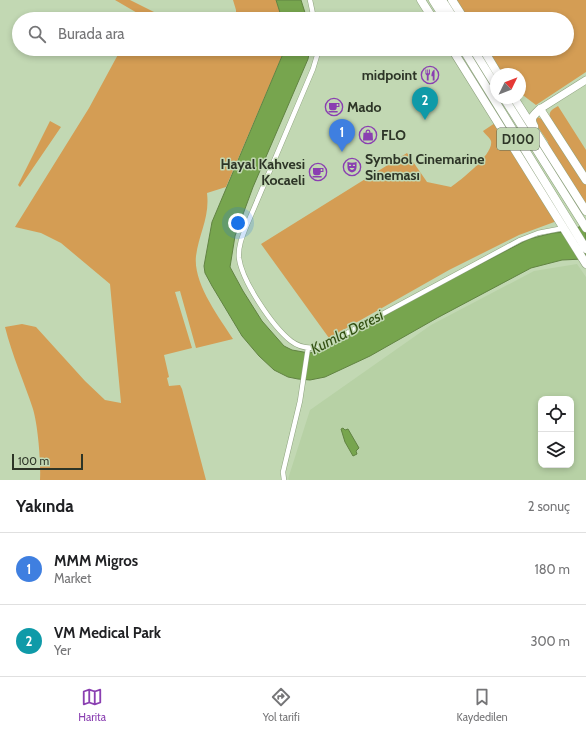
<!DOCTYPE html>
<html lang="tr">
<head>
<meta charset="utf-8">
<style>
  :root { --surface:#fff; --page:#f2f2f2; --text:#202124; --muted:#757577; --line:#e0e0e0; --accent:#8a3fb1 }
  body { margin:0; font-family:Cabin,sans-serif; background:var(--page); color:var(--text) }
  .controls { position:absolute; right:12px; bottom:12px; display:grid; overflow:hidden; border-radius:8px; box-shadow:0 2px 6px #0003 }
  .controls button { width:36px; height:36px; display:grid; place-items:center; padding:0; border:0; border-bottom:1px solid var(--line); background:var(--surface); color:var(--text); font:20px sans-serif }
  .compass { position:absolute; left:490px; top:68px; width:36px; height:36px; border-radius:50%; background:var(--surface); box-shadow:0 2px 6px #0003; rotate:47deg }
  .scale { position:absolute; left:12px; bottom:10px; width:71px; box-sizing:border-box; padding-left:4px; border:2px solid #2d3527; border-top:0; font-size:11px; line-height:14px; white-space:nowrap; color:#2d3527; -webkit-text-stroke:3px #c2d8b3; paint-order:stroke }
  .you { position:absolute; left:238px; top:223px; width:14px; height:14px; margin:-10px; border:3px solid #fff; border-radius:50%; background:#1a73e8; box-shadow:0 0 0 6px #1a73e833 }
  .badge { display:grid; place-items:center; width:26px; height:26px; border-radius:50%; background:var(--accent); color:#fff; font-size:13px; font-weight:700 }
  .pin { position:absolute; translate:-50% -33px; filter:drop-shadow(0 1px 2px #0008) }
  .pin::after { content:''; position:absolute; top:21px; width:14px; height:12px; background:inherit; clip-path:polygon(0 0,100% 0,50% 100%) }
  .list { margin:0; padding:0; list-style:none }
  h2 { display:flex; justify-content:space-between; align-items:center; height:52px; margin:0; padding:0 16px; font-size:17px }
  h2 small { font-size:13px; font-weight:400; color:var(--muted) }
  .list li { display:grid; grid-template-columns:26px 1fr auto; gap:12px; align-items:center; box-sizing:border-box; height:72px; padding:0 16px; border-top:1px solid var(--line) }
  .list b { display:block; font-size:15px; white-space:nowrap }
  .list p { margin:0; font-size:13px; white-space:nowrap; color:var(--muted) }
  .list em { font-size:13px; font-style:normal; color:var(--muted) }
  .icon { flex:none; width:22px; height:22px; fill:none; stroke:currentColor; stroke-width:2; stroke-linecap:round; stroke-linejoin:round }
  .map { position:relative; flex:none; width:586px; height:480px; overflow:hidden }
  .search { position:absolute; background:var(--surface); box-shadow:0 2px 6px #0003; left:12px; right:12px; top:12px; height:44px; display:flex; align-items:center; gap:10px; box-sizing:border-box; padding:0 14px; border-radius:22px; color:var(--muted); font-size:15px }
  .sheet { height:196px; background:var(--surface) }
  nav { display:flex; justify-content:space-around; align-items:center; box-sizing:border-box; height:56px; border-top:1px solid var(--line); background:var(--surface); font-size:11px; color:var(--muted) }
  nav a { display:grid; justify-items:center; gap:2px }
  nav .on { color:var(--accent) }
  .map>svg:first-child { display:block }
  .built { fill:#b7d1a5; fill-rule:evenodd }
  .green { fill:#d49d54 }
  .water { fill:#77a54e; stroke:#618342 }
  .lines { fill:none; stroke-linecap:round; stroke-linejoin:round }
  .street-casing { stroke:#8ea27f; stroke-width:5.5 }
  .primary-casing { stroke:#8ea27f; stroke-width:8 }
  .highway-casing { stroke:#8ea27f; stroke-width:9 }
  .street { stroke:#fff; stroke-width:4.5 }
  .primary { stroke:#fff; stroke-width:7 }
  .highway { stroke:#fff; stroke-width:8 }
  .labels { text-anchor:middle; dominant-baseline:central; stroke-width:3; stroke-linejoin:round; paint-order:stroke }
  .shield { fill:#c2d8b3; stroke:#5a6651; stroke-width:1 }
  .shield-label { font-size:13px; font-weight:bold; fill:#2d3527 }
  .poi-label { font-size:14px; font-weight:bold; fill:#2d3527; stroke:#c2d8b3; text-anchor:start }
  .water-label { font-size:15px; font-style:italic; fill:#314f11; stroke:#c2d8b3 }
</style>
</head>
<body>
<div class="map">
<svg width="586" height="480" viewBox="0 0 586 480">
  <rect width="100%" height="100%" fill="#c2d8b3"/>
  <!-- built -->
  <path class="built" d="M577 264 586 277V480H289L288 479 310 410 431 325 534 271ZM541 399H571V465H541Z"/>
  <!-- green -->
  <path class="green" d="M115 0H130L168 19H137L139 14Z
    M233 0H276L282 19H194L236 14V10Z
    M456 0H586V72L536 105 520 93V74H503L487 49H567V19H468Z
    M121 49H285L226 187 207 193C210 217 199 233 196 256 193 283 219 317 233 339L196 348 180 291 175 292 192 348 164 355 169 377 167 378 169 386 180 385 182 389 206 480H40C41 462 38 426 33 409 24 382 12 355 5 327L22 324 36 327 85 381 105 400 121 403 110 284 61 243 41 233 15 227 89 108Z
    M558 106 586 150V175L551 121C548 112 550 111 558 106Z
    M538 117 543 120 586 185V204L549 148 548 142 534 121Z
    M50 121 61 127 20 187 18 185Z
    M495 123 557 221 519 235 449 270 329 338 261 244 407 153 427 182 451 187C461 180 494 154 491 141 490 138 485 134 483 131Z"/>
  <!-- water -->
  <path class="water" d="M276 0H301L307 19H282Z
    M285 49H310L308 59 253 187 235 236 230 267 243 291 262 321 284 346 292 350 309 353 315 352 328 347 432 289 529 239 553 233 567 232 586 224V257L583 259 562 260 531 268 437 318 370 356 325 377 310 380 298 379 288 377 274 370 259 356 242 336 212 286 205 273 204 266 212 222Z
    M343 428 345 430 348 429 359 448 356 451 357 454 353 456 345 442 341 429Z"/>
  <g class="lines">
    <defs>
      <path id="street" d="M310 0 314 19
        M319 49 313 69 246 227C242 237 238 247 239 258 242 281 272 326 291 341 300 348 312 349 323 346L520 240 538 233 564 228
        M284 480 283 472 300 401 308 348"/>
      <path id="primary" d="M540 109 586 80"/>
      <path id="highway" d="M421 0 433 19
        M433 0 445 19
        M442 0 454 19
        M452 0 464 19
        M452 49 586 264
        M463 49 586 249
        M473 49 496 86
        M483 49 498 74
        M504 98 586 228
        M514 98 586 211
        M540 109 586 180
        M534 126C529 118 534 115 540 109"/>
    </defs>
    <!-- street casing -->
    <use href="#street" class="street-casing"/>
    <!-- primary casing -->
    <use href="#primary" class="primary-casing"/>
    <!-- highway casing -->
    <use href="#highway" class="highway-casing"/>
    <!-- street -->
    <use href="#street" class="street"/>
    <!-- primary -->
    <use href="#primary" class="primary"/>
    <!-- highway -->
    <use href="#highway" class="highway"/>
  </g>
  <!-- icons -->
  <defs>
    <symbol id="restaurant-ring" viewBox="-11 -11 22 22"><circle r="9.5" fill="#c2d8b3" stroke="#8a3fb1" stroke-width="1.5"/><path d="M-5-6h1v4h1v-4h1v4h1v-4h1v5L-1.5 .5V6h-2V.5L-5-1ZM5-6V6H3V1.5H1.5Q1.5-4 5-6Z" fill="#8a3fb1"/></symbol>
    <symbol id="cafe-ring" viewBox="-11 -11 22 22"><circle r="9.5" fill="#c2d8b3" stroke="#8a3fb1" stroke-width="1.5"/><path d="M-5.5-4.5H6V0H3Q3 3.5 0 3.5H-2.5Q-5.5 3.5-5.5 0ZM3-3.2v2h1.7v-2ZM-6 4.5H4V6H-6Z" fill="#8a3fb1"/></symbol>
    <symbol id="shop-ring" viewBox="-11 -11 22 22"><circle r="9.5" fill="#c2d8b3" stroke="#8a3fb1" stroke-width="1.5"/><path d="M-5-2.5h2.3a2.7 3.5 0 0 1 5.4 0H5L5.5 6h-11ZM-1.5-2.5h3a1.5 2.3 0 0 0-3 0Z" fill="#8a3fb1"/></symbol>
    <symbol id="theatre-ring" viewBox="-11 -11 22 22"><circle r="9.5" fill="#c2d8b3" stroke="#8a3fb1" stroke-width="1.5"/><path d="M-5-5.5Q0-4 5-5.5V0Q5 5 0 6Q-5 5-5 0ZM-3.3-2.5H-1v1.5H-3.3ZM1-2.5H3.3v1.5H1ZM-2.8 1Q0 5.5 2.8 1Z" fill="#8a3fb1"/></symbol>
  </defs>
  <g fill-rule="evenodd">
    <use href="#restaurant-ring" x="420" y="65" width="20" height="20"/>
    <use href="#cafe-ring" x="324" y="97" width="20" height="20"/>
    <use href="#shop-ring" x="358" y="125" width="20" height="20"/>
    <use href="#theatre-ring" x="342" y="157" width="20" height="20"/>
    <use href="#cafe-ring" x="308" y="162" width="20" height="20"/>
  </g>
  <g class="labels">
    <!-- shield labels -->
    <rect class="shield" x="497" y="128" width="42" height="22" rx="3"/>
    <g class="shield-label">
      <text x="518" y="139">D100</text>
    </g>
    <!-- poi labels -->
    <g class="poi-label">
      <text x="417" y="75" text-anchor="end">midpoint</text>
      <text x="347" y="107">Mado</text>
      <text x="381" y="135">FLO</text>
      <text x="365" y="159">Symbol Cinemarine<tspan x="365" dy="16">Sineması</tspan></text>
      <text x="305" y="164" text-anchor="end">Hayal Kahvesi<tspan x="305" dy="16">Kocaeli</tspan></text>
    </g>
    <!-- water labels -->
    <g class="water-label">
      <text transform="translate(347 332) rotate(-27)">Kumla Deresi</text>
    </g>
  </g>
</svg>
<div class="controls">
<button><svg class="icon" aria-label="locate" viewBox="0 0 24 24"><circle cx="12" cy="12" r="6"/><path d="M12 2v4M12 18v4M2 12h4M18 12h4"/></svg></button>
<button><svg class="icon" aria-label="layers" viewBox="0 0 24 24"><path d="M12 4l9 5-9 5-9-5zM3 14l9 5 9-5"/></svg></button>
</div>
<svg class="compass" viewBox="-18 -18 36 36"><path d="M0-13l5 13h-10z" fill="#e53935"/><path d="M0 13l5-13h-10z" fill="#757577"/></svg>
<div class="scale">100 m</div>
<div class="you"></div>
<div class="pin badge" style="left:342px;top:152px;background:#3f7fe0">1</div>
<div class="pin badge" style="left:425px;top:120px;background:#0f9aa8">2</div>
<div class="search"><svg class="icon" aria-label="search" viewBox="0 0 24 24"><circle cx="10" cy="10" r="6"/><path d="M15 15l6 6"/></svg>Burada ara</div>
</div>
<section class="sheet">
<h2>Yakında<small>2 sonuç</small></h2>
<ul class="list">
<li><span class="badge" style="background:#3f7fe0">1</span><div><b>MMM Migros</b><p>Market</p></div><em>180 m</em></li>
<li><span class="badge" style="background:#0f9aa8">2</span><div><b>VM Medical Park</b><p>Yer</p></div><em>300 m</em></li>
</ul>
</section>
<nav>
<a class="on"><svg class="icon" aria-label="map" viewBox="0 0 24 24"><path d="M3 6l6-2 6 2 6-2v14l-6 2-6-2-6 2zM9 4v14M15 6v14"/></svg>Harita</a>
<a><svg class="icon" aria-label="directions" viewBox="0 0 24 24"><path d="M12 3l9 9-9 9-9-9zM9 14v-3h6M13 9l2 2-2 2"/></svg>Yol tarifi</a>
<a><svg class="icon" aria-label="saved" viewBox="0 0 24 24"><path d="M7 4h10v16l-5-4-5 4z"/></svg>Kaydedilen</a>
</nav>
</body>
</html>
